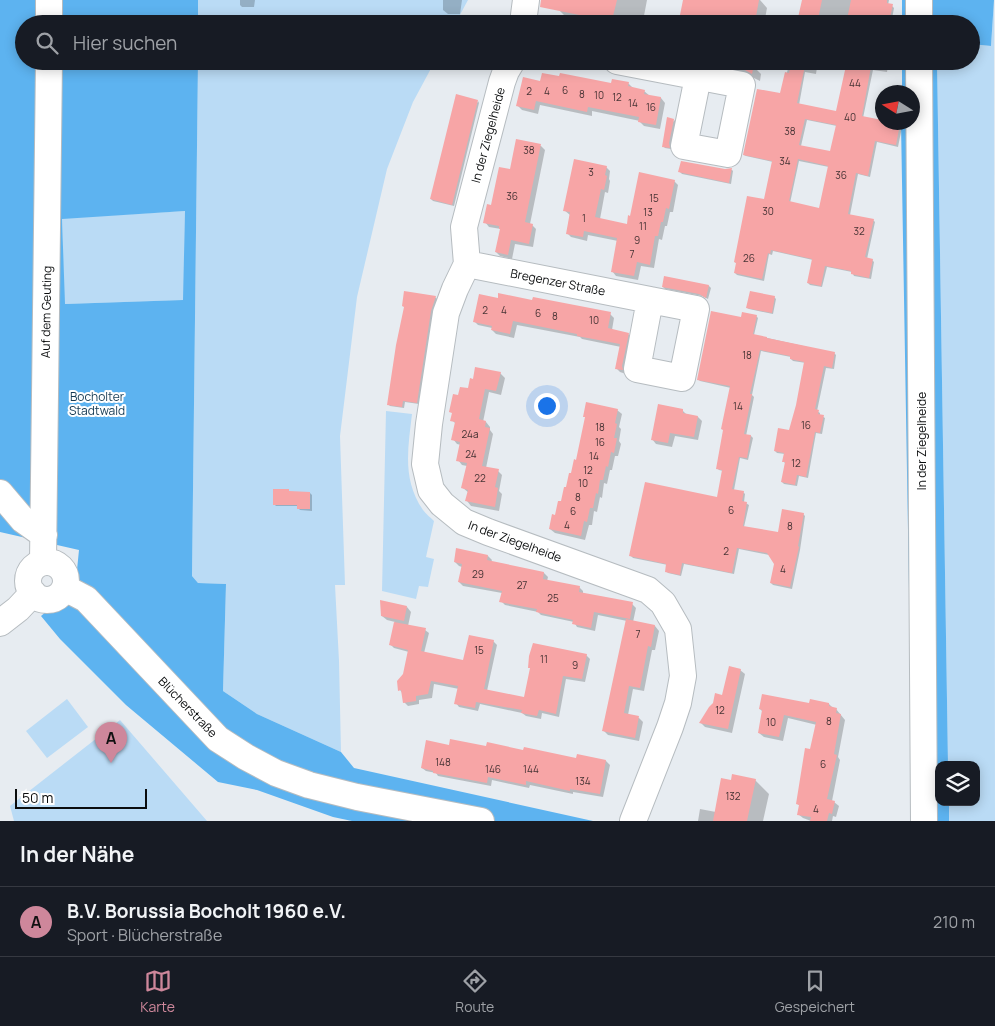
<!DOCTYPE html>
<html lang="de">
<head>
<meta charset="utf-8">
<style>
  :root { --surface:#171b24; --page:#20242c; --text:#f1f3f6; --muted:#9ea1a6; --line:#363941; --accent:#ce879b }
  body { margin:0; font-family:Manrope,sans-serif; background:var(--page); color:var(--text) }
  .controls { position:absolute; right:15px; bottom:15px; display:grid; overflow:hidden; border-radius:10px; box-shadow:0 2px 12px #0003 }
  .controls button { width:45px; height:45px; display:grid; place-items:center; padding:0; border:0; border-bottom:1px solid var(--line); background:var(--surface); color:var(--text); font:25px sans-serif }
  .compass { position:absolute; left:875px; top:85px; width:45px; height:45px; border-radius:50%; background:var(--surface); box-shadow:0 2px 12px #0003; rotate:281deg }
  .scale { position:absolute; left:15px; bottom:12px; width:132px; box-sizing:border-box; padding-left:5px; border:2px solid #0b0d0e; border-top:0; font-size:14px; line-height:18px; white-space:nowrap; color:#0b0d0e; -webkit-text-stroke:4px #fff; paint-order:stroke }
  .you { position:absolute; left:546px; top:405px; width:18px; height:18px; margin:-12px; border:4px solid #fff; border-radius:50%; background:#1a73e8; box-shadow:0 0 0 8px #1a73e833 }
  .badge { display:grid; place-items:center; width:32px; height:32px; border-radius:50%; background:var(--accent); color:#111; font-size:16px; font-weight:700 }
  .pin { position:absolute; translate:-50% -41px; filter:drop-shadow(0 1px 2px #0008) }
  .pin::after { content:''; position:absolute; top:26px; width:18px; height:15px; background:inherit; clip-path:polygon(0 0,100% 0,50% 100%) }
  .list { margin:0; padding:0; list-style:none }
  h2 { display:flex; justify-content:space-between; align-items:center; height:65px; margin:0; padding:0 20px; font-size:21px }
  h2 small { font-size:16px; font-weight:400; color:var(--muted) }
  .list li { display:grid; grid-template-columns:32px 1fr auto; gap:15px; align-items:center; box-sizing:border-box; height:70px; padding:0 20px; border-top:1px solid var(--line) }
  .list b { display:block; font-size:19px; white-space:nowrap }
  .list p { margin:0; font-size:16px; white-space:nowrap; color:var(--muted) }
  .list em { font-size:16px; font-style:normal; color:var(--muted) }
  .icon { flex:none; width:28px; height:28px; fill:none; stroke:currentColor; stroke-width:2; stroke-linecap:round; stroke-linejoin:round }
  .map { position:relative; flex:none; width:995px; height:821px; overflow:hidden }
  .search { position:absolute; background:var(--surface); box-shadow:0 2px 12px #0003; left:15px; right:15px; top:15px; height:55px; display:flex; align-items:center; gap:12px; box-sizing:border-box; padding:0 18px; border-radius:28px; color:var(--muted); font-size:19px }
  .sheet { height:135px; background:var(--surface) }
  nav { display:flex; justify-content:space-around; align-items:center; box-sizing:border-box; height:70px; border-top:1px solid var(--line); background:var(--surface); font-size:14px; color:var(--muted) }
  nav a { display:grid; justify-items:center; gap:2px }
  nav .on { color:var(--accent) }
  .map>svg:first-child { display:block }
  .green { fill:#badbf5 }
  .forest { fill:#5db3f0; fill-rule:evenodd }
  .shadow { fill:#0003; fill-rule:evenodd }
  .building { fill:#f7a5a6; fill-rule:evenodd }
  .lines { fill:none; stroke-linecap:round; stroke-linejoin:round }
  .minor-casing { stroke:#b6bcc0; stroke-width:28 }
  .minor { stroke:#fff; stroke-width:26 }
  .labels { text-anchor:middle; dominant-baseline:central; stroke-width:4; stroke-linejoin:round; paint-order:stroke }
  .number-label { font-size:10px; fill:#463334 }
  .street-label { font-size:12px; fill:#0b0d0e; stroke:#fff }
  .park-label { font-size:12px; fill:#153a53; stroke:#fff }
</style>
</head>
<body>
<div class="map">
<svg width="995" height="821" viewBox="0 0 995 821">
  <rect width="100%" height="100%" fill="#e7ecf1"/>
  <!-- green -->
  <path class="green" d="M198 0H468L455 24H198Z
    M994 0 995 821H949V802H976V765H948L937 61H971V44L991 46Z
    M198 61H435L413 102 387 169 357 297 340 436 345 585H335L339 661 341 752 257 714 223 691 226 584 198 583 192 576Z
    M185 211 184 300 64 304 62 218Z
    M386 411 412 414C408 449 402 479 423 510 426 514 431 518 434 521L426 557 434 559 428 587 419 586 416 599 382 591Z
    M67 699 88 727 47 758 26 731Z
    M120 720 207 821H14L10 806Z"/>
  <!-- forest -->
  <path class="forest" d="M0 0H198V24H24V61H198L192 576 198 583 226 584 223 691 257 714 341 752 354 768 593 821H352L333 817 257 790 218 782 126 705 60 639 41 616 66 595 77 570 79 550 0 532ZM185 211 183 300 65 304 62 219Z
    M902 0H994L991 46 971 44V24H902Z
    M902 61H937L948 765H939V802H949V821H913L901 123 912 122V92H902Z"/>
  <!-- shadow -->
  <path class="shadow" d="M240 0H255L254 7H242L240 5Z
    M443 0H462L460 14H448L443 10Z
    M561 0H647L643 21 624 17 623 24H588L568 19 559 10Z
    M685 0H760L767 8 764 24H685L681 19Z
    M803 0H889L888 5 892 6 894 8 891 24H798Z
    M702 61 753 66 761 74 760 81 754 78 710 69Z
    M790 61H818L816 74 805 72 799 105 837 113 848 61H889L887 72 873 70 863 118 900 125 902 127 898 147 877 142 870 177 858 174 850 215 873 220 875 222 867 259 872 260 874 262 871 279 854 276 852 272 827 267 822 287 810 285 808 283 813 260 773 251 772 255 769 254 764 281 737 275 735 273 737 264 735 262 765 201 773 162 746 156 744 155 781 95ZM807 120 837 126 831 153 801 146ZM799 161 829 167 820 209 790 203Z
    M541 82 612 84 628 83 633 88 644 91 650 96 661 98 665 103 660 129 644 126 640 122V121L592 111V116L540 105 538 114 522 110 518 106Z
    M478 101 479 103 454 206 433 201 431 199Z
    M674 120 676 122 671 149 665 148 663 146Z
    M517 141 541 146 545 150 530 224 532 225 536 229 533 247 515 244 512 259 500 256 496 252 501 229 489 227 485 222 511 170Z
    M606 167 610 171 609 179 610 181 608 193 605 192 600 219 628 225 674 181 678 185 673 212H670L667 226H665L662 240 659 239 654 268 641 266 638 280 616 276 612 271 618 241 588 235 587 241 571 237 567 233 570 215 564 210Z
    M725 170H732L733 171 731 184 682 174 680 172Z
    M665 277 709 286 711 288 708 299 702 296 665 289 663 287Z
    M435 297 437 299 433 313 419 404 405 402 404 408 390 406 388 404 405 307Z
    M774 297 776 299 773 314 749 309 747 308Z
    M498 299 610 314 614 318 612 330 628 334 632 338 626 374 620 372 616 368 621 347 582 339 580 337 517 325 514 338 496 334 492 330V328L478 325 474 321Z
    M756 316 758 318 754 335 834 353 836 355 834 369 826 368 817 411 820 413V415L825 418 822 434 816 433 808 478 799 476 797 486 784 484 782 482 786 464 783 461 785 454 777 453 775 451 790 432 797 405 806 363 793 361 791 359V357L761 351 752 395 754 397 746 436H751L753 438 748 460 740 458 734 490 743 492 745 494 744 502 749 505 744 527 779 534 803 514 805 516 800 550 792 589 773 585 771 583 775 564 769 555 739 549 734 574 684 564 681 576 668 573 666 571 668 565 633 558 631 556 718 498 723 471 719 470 717 468 731 388 700 381 698 379 742 319Z
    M500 373 505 378 501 395 489 392 483 422H486L490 427V430L493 434 486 468 498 471 502 475 499 491 502 494 499 511 471 506 467 501 469 493 463 488 467 466 462 465 458 460 461 445 457 444 453 439 456 424 452 420 459 396Z
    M617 410 622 414 619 427 621 429 619 441 621 444 618 456H615L612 470H610L607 484 604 483 602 498 600 497 597 512 594 511 592 525H589L585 540 555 533 550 529 556 517 577 461Z
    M683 411 687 415 698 417 702 421 698 440 675 436 672 447 656 444 652 439Z
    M289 491 291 493H310L312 495V511L300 510 298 508V506H276L274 504Z
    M488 556 492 560 491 562 544 573 548 577 547 581 579 587 583 591V594L632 604 636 608 633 622 655 626 659 631 655 650H652L644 691 633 689 628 715 639 718 643 722 639 741 608 735 604 731 627 621 598 615 595 631 577 627 574 622 541 615 538 612 505 605 501 601 502 593 463 586 459 582 462 567 459 566 455 562Z
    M407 607 411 612 408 626 425 630 429 633 424 653 464 662 493 641 497 645 487 691 525 698 531 669 529 667 586 655 590 659 585 682 566 679 559 717 542 713 541 719 526 716 522 713 480 704 478 711 459 707 456 703 459 689 434 684 432 698 419 700V704L408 706 404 702 403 694 400 690 409 652 394 648 391 645 395 622 387 620 382 616Z
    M740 670 745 674 732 733 705 727 701 723 723 696Z
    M810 704H829L834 709H836L845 720 838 757 840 760 832 801 834 802 839 806 836 817 833 816 832 821H811L803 818 798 814 800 806 798 804 817 725 788 718 783 741 764 737 759 733 763 712 760 709Z
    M450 746 487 747 577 760 606 761 610 765 603 797 573 792V794L530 785 529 788 492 780 491 786 438 776 436 773 426 771 422 768Z
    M755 780 769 794 763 821H698L700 809 716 812Z"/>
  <!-- building -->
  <path class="building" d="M541 0H617L611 24H588L589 17 540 7Z
    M683 0H759L755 22 736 18 735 24H699L679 20Z
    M802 0H822L817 24H805L797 22Z
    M851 0H887V3L893 4 889 23 864 18 863 24H846Z
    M698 61H736L754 65 752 74 745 70Z
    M792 61H806L797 103 836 111 847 61H872L862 116 882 120V122H893L900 124 896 145 875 141 868 176 856 173 848 214 874 219 865 257 873 259 869 278 851 274V271L825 266 821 286 807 283 812 259 771 250 770 254 768 253 762 279 734 273 736 263 734 262 747 196 764 199 772 161 743 155 757 89 780 93 785 72 789 73ZM805 119 836 125 830 151 799 145ZM798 159 828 166 819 208 789 201Z
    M542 73 559 76 560 73 611 83 612 79 629 82 628 86 645 90 644 94 661 97 656 125 638 122 639 117 588 107 587 112 536 101 534 110 516 106 523 77 540 81Z
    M456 94 478 100 452 205 430 199Z
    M667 117 674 119 669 143 670 148 662 147Z
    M516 139 541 144 525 222 533 224 529 244 511 240 508 255 495 252 500 229H499V226L483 223 487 204 491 205 499 167 510 169Z
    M574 159 607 166 605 175 607 176 604 190 601 189 595 217 627 224 628 215 630 216 639 172 675 180 669 209 666 208 663 222H661L658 236H655L650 265 637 262 634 276 611 272 617 238 584 231 583 237 566 234 570 212 563 211Z
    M681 161 725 169 732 168 729 183 678 172Z
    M664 276 709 285 706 298 699 294 662 287Z
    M404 291 436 296 431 311 417 403 403 401 402 407 387 405 396 345 404 307 402 306Z
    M750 291 775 296 772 313 746 308Z
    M498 293 532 300 533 297 611 312 608 328 629 333 622 366 623 370 615 369 620 344 577 336V334L513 321 510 334 491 330 492 326 473 322 479 294 498 298Z
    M711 311 741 317 742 312 757 315 753 334 767 337V338L835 352 832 368 824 366 815 409 819 410 818 414 824 415 820 433 815 432 806 477 797 475 795 485 781 482 785 462H782L784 453 774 451 778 428 789 430 796 405 804 362 790 359V356L760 350 750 394H752L744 434 751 435 747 458 739 457 732 489 744 491 742 501 747 502 743 526 778 532 782 509 804 513 798 546 799 547 790 587 770 583 774 564 767 553 737 548 732 573 682 563 680 575 665 572 666 564 629 556 645 482 717 497 722 470 716 469 723 430 721 429 730 386 697 380Z
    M475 367 501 372 496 391 485 389 479 419 486 421 485 427 490 428 482 466 499 469 495 487 498 488 495 507 465 501 468 490 461 488 467 463 456 461 460 442 451 440 455 422 450 421 452 413 449 412 453 394 458 395 460 387 468 388 470 378 473 379Z
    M586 402 618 409 615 423 617 424 614 438H617L614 453 611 452 608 467 606 466 603 480H600L598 494 596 493 593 508H590L587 522 584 521 581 536 549 529 552 514 555 515 558 501H561L564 487H566L569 473H571L574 459 576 460 585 417H583Z
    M658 404 683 409V413L698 416 694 437 670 433 668 443 651 440Z
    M273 489H289V491L310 492V509H297V505H273Z
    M456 548 488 555 487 560 544 572 543 579 580 586 579 592 633 602 630 619 594 612 591 628 572 624 573 620 536 612 537 609 499 602 502 591 458 582 462 564 454 562Z
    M380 600 407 606 404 621 381 616Z
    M626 619 655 625 651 647 648 646 640 688 629 686 624 713 639 716 635 738 602 731Z
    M394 622 426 628 421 651 463 660 469 635 494 640 484 689 524 697 530 668H528L529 656 533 643 587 654 582 679 563 676 556 714 539 710 537 716 521 713 522 710 476 702 475 708 454 704 458 686 431 681 428 694 416 696V701L403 703 401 690 398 691 397 681 403 674 408 650 389 645Z
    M729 666 741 669 728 729 699 723 709 707 713 703 715 693 722 695Z
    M762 694 809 703 810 699 829 703V706L837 708 836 713 841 714 834 754 837 755 827 799 835 801 832 814 829 813 827 821H810L811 817 797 815 799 805 796 804 805 748 810 749 816 722 784 715 779 737 758 733 762 710 759 709Z
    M450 739 486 746 487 742 523 750 524 747 576 758 577 754 606 760 600 794 570 789V791L526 781V785L488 777 487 783 433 773V771L421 768 426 740 449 745Z
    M732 774 756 779 747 821H713L721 778 731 780Z"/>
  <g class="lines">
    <defs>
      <path id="minor" d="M49 24V0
        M525 24 524 15 526 0
        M919 24V0
        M512 61 506 71 502 82 464 227 467 264 455 289 446 313 429 424 425 464 431 490 442 504 464 522 488 532 648 590 663 603 678 629 683 676 678 703 670 727 633 821
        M617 61 742 85 728 154 684 146 698 77
        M919 61 924 821
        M467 264 650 300 637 369 682 378 696 309 650 300
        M0 493 23 520 44 535
        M43 562 49 61
        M28 581a19 19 0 1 1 38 0a19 19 0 1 1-38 0Z
        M65 588 86 599 218 739 246 757 276 773 309 785 357 797 481 821
        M0 623 18 609 33 593"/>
    </defs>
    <!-- minor casing -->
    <use href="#minor" class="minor-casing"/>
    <!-- minor -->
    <use href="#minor" class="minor"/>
  </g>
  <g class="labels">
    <!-- number labels -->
    <g class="number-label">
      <text x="855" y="83">44</text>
      <text x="565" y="90">6</text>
      <text x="529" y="91">2</text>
      <text x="547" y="91">4</text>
      <text x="582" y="94">8</text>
      <text x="599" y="95">10</text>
      <text x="617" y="97">12</text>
      <text x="633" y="103">14</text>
      <text x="651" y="107">16</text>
      <text x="850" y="117">40</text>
      <text x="790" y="131">38</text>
      <text x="529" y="150">38</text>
      <text x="785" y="161">34</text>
      <text x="591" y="172">3</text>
      <text x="841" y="175">36</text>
      <text x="512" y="196">36</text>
      <text x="654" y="198">15</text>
      <text x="768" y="211">30</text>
      <text x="648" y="212">13</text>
      <text x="584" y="218">1</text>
      <text x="643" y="226">11</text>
      <text x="859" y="231">32</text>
      <text x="637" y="240">9</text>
      <text x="632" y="254">7</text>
      <text x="749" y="258">26</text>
      <text x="485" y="310">2</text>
      <text x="504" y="310">4</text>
      <text x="538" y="313">6</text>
      <text x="555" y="316">8</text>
      <text x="594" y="320">10</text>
      <text x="747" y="355">18</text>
      <text x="738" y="406">14</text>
      <text x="806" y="425">16</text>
      <text x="600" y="427">18</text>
      <text x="470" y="434">24a</text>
      <text x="600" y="442">16</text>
      <text x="471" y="454">24</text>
      <text x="594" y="456">14</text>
      <text x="796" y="463">12</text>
      <text x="588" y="470">12</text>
      <text x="480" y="478">22</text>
      <text x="583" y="483">10</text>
      <text x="578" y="497">8</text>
      <text x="731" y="510">6</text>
      <text x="573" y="511">6</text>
      <text x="567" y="525">4</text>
      <text x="790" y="526">8</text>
      <text x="726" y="551">2</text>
      <text x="783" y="569">4</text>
      <text x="478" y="574">29</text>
      <text x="522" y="585">27</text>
      <text x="553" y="598">25</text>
      <text x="638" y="634">7</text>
      <text x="479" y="650">15</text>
      <text x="544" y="659">11</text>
      <text x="575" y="665">9</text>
      <text x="720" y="710">12</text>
      <text x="829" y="721">8</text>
      <text x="771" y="722">10</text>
      <text x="443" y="762">148</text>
      <text x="823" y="764">6</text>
      <text x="493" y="769">146</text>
      <text x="531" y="769">144</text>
      <text x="583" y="781">134</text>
      <text x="733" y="796">132</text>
      <text x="816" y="809">4</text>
    </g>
    <!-- street labels -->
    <g class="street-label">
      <text transform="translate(488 135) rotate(-75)">In der Ziegelheide</text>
      <text transform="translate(558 282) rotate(11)">Bregenzer Straße</text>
      <text transform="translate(46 312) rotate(-89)">Auf dem Geuting</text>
      <text transform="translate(921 441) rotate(-90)">In der Ziegelheide</text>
      <text transform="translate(515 541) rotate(20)">In der Ziegelheide</text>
      <text transform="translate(188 707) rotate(46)">Blücherstraße</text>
    </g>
    <!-- park labels -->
    <g class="park-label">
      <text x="97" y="396">Bocholter<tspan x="97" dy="14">Stadtwald</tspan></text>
    </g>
  </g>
</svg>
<div class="controls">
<button><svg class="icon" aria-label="layers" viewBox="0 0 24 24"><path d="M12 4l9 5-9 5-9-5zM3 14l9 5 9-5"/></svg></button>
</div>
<svg class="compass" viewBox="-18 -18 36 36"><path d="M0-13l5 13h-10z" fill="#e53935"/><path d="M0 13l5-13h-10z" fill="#9ea1a6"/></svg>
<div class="scale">50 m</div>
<div class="you"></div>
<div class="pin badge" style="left:111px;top:763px">A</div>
<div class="search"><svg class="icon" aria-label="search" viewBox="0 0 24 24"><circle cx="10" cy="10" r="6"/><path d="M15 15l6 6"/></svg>Hier suchen</div>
</div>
<section class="sheet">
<h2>In der Nähe<small></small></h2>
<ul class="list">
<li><span class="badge">A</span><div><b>B.V. Borussia Bocholt 1960 e.V.</b><p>Sport · Blücherstraße</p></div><em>210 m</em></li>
</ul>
</section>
<nav>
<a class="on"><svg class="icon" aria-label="map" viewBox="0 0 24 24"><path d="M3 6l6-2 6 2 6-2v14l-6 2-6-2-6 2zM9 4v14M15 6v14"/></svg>Karte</a>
<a><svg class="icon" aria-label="directions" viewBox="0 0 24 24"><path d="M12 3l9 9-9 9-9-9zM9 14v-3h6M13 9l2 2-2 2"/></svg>Route</a>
<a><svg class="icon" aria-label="saved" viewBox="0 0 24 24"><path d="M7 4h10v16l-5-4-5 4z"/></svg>Gespeichert</a>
</nav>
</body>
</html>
